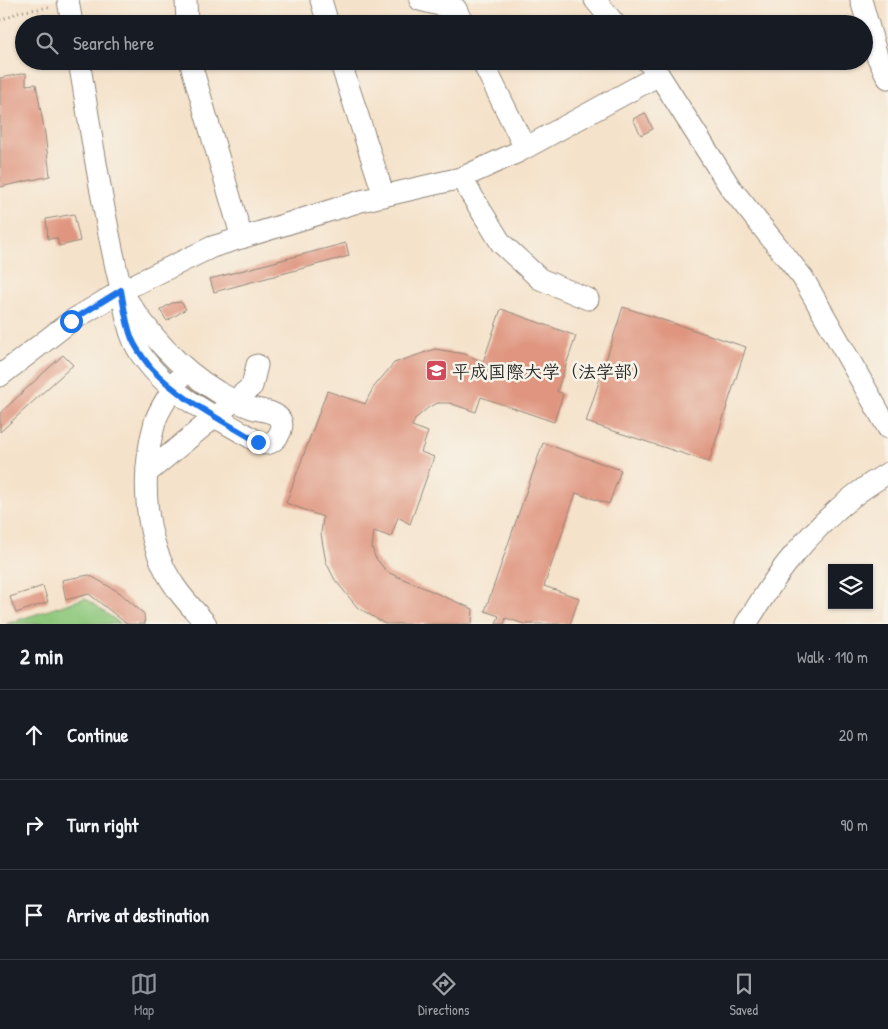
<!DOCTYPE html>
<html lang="en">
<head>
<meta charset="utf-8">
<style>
  :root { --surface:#171b24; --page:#242831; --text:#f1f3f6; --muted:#9ea1a6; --line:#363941; --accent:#8c9099 }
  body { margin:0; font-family:"Patrick Hand","Klee One",sans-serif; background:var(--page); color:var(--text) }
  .controls { position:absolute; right:15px; bottom:15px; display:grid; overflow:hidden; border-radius:0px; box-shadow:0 1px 4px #0004 }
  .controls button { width:45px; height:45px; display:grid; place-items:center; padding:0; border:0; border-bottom:1px solid var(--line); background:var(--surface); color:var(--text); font:25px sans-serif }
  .stop { position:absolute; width:15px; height:15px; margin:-11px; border:4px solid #1a73e8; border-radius:50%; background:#fff }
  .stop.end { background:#1a73e8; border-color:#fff; box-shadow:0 1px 5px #0008 }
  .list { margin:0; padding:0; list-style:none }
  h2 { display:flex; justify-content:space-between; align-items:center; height:65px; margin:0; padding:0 20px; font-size:21px }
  h2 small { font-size:16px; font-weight:400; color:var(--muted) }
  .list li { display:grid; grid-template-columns:32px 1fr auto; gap:15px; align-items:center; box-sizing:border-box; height:90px; padding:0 20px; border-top:1px solid var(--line) }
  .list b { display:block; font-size:19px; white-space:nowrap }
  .list em { font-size:16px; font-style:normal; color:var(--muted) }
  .icon { flex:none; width:28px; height:28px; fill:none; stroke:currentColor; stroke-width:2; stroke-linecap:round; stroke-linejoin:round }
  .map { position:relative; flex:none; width:888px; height:624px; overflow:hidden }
  .search { position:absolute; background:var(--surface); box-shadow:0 1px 4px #0004; left:15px; right:15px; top:15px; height:55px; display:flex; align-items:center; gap:12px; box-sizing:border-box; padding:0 18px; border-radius:28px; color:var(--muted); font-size:19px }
  .sheet { height:335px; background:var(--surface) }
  nav { display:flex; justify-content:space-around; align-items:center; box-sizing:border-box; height:70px; border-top:1px solid var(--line); background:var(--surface); font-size:14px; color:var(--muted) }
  nav a { display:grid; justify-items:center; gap:2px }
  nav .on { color:var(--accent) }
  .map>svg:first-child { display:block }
  .green { fill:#8dc77b; stroke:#5c7953 }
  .building { fill:#df957f }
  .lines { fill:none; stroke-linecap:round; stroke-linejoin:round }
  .minor-casing { stroke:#90867a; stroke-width:23 }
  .path { stroke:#90867a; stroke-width:3; stroke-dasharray:1 4; stroke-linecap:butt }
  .minor { stroke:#fff; stroke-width:21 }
  .route { stroke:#1a73e8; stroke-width:6 }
  .labels { text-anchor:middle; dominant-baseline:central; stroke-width:5; stroke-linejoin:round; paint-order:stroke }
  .poi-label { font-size:18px; font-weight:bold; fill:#2b2b2b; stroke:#f7f3e8; text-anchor:start }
</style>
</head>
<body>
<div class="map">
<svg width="888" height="624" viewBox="0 0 888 624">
  <rect width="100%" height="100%" fill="#f7f3e8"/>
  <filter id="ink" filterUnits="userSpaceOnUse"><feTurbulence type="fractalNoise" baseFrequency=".02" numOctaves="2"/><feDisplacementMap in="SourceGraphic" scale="10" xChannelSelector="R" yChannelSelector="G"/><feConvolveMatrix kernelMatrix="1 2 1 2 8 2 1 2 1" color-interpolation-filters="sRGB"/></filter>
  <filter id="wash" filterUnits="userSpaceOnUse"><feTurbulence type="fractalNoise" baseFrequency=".0096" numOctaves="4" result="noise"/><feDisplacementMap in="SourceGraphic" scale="20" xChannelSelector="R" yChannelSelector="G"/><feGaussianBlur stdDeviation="1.12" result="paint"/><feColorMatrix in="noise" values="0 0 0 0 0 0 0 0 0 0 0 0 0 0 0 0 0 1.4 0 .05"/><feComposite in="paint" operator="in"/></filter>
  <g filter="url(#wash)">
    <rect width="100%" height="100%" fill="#f5e2ca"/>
    <!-- green -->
    <path class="green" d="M85 598 121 624H6Z"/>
    <g id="blocks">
      <!-- building -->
      <path class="building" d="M26 73V85L36 84 45 134 50 176 0 187V78Z
        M645 113 653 129 641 135 633 119Z
        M74 214 80 241 59 246 57 238 48 239 46 219Z
        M346 243 349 256 214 292 210 279Z
        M181 302 186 309 167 321 160 310 172 303Z
        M623 307 746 347 709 462 586 422Z
        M501 309 576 336 557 391 563 394 554 422 481 397 476 412 449 403H438L429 407 416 418 412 426 428 432 421 452 434 457 410 524 398 517 391 537 374 531 372 547 375 557 387 572 473 609 472 624H385L357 607 335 580 326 562 323 546 321 533 323 517 286 503 327 391 365 404 373 388 394 363 435 349 465 354 483 362Z
        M63 355 73 365 0 432V413Z
        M543 443 621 470 609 504 576 493 544 586 579 598 570 624H524L506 618 504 624H496L499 616 485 611Z
        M89 575 119 592 144 614 145 624H127L89 594 66 600 62 580Z
        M43 586 48 602 16 613 10 597Z"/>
    </g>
  </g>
  <g filter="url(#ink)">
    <use href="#blocks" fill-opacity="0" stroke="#90867a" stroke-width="1"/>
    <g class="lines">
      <defs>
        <path id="minor" d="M68 0 72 24
          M186 0 187 24
          M321 0 328 24
          M420 0 456 9 463 24
          M595 0 615 24
          M861 0 877 56 888 78
          M79 61C92 137 103 214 121 289 127 316 127 337 145 360 174 399 218 417 258 442 260 443 262 444 265 444 276 444 286 428 280 419 275 411 261 411 252 408 240 404 229 398 218 392 176 367 147 331 121 291
          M190 61 242 238
          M340 61 384 196
          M482 61 525 148
          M647 61 659 75 730 187 803 278 888 428
          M461 178 501 243 540 279 588 299
          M0 376 71 321 121 291 212 247 361 201 461 178 518 152 659 75
          M180 378C172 391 159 408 155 422 140 475 143 542 176 588 185 601 196 612 206 624
          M147 473 252 386 257 365
          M746 624C759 604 772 582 787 563 815 528 849 495 888 473"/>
      </defs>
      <!-- minor casing -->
      <use href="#minor" class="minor-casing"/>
      <!-- path -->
      <path class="path" d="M0 20 12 16 17 12 52 7"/>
      <!-- minor -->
      <use href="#minor" class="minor"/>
    </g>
  </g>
  <g class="lines" filter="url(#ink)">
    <!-- route -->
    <path class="route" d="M71 321 121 290C124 307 126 324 132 339 136 349 144 359 151 368 182 401 220 419 258 442"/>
  </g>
  <!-- icons -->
  <defs>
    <symbol id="university-square" viewBox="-11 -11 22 22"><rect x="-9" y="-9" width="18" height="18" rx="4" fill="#d1495b" stroke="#f7f3e8"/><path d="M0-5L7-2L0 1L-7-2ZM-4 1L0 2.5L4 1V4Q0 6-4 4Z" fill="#fff"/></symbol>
  </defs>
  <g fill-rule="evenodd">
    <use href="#university-square" x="424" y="358" width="25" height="25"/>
  </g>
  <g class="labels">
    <!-- poi labels -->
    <g class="poi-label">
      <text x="452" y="371">平成国際大学（法学部）</text>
    </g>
  </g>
</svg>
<div class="controls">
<button><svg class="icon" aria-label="layers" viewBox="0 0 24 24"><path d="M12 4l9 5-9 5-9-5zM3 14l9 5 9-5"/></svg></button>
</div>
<div class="stop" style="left:71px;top:321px"></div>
<div class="stop end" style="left:258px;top:442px"></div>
<div class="search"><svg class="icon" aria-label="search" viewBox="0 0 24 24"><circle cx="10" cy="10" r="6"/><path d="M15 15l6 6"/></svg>Search here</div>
</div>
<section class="sheet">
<h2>2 min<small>Walk · 110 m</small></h2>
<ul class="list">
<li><svg class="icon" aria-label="ahead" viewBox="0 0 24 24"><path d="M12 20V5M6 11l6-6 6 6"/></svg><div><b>Continue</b></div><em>20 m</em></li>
<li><svg class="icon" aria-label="right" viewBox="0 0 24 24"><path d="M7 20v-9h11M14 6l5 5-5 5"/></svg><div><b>Turn right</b></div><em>90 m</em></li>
<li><svg class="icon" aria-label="arrive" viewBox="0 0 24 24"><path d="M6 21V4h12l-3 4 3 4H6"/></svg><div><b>Arrive at destination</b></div></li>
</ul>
</section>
<nav>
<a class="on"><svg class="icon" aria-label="map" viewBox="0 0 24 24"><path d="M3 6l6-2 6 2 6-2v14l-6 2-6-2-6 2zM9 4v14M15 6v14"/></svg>Map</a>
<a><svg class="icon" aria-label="directions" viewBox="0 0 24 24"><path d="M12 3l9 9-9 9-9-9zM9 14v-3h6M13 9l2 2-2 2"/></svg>Directions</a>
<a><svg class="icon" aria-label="saved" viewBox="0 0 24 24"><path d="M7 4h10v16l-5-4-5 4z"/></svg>Saved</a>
</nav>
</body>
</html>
